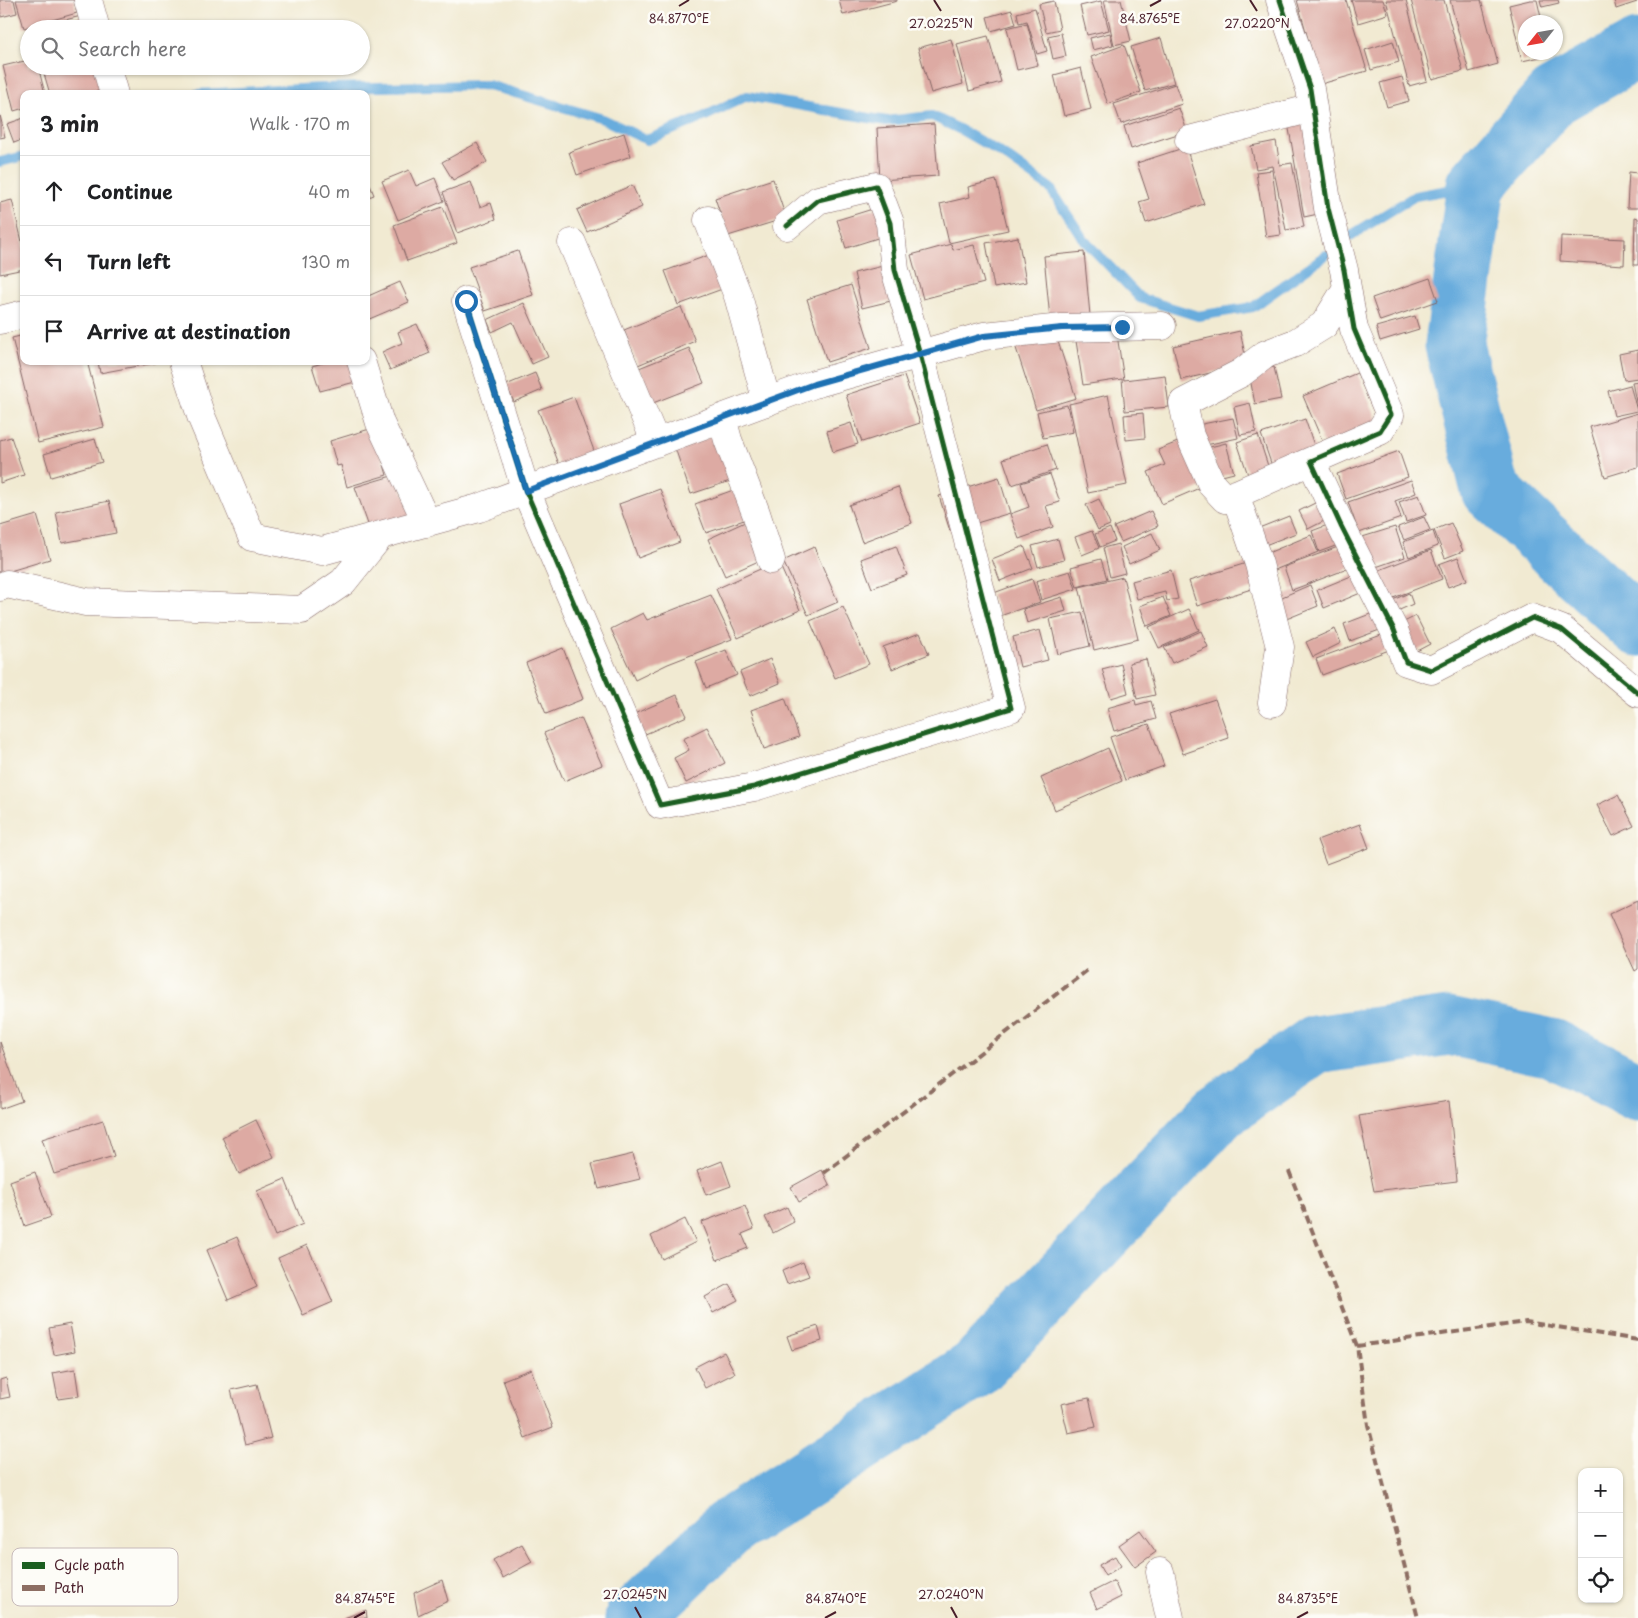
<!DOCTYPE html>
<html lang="en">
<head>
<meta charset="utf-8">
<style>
  :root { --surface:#fff; --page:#f6f6f6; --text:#202124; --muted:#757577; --line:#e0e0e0 }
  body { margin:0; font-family:"Playpen Sans",sans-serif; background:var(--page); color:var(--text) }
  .controls { position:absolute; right:15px; bottom:15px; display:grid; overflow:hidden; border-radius:10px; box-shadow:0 1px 4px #0004 }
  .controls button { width:45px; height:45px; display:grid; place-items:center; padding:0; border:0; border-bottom:1px solid var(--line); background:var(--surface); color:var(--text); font:25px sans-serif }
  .compass { position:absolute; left:1518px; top:15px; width:45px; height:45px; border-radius:50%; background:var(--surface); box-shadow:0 1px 4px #0004; rotate:239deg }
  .stop { position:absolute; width:15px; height:15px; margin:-11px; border:4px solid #1f6fb2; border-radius:50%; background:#fff }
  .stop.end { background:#1f6fb2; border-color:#fff; box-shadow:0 1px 5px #0008 }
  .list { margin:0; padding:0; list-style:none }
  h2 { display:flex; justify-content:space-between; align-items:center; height:65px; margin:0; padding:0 20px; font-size:21px }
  h2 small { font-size:16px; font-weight:400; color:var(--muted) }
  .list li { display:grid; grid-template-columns:32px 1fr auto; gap:15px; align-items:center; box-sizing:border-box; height:70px; padding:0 20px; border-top:1px solid var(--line) }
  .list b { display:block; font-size:19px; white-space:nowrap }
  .list em { font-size:16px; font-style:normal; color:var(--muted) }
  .icon { flex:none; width:28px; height:28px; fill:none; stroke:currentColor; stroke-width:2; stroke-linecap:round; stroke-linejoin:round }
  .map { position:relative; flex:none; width:1638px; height:1618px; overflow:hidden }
  .search { position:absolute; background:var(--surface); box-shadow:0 1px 4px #0004; left:20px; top:20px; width:350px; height:55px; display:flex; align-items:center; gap:12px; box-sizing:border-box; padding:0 18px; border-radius:28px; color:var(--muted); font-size:19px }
  .panel { position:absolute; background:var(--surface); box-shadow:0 1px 4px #0004; left:20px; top:90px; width:350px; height:275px; border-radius:10px }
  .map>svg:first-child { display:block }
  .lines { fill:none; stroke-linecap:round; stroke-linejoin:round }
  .stream { stroke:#67acdd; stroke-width:10 }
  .river { stroke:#67acdd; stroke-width:59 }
  .building { fill:#ddaaa3 }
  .minor-casing { stroke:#846665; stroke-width:29 }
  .minor { stroke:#fff; stroke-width:28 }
  .quiet { stroke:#8d6e63; stroke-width:4; stroke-dasharray:8 4; stroke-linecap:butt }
  .cycleway-casing { stroke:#fdfcf7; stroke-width:8 }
  .cycleway { stroke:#1b5e20; stroke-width:5 }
  .route { stroke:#1f6fb2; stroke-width:6 }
  .ticks { fill:none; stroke:#4a1f2b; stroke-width:2 }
  .key { fill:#fdfcf7; stroke:#c7baba; stroke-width:1 }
  .key-label { font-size:14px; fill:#4a1f2b }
  .ticks-label { font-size:12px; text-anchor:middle; fill:#4a1f2b; stroke:#fdfcf7; stroke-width:5; stroke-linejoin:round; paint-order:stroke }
</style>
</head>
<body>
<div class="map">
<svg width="1638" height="1618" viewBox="0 0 1638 1618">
  <rect width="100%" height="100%" fill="#fdfcf7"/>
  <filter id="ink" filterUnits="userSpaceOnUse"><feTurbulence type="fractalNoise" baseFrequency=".02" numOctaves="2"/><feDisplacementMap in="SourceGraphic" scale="10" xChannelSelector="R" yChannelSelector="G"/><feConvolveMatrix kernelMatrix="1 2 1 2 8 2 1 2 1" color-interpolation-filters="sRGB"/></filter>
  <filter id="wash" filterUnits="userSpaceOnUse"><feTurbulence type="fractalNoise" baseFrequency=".0096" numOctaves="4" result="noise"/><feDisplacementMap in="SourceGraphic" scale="20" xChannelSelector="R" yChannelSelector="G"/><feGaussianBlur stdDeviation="1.12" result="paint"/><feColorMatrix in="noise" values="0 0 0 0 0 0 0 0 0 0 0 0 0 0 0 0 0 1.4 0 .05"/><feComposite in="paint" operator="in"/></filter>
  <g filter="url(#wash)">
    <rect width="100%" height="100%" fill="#f1ead2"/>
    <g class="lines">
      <!-- stream -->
      <path class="stream" d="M197 94 322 88 488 85 603 119 647 140 699 119 747 96 886 121 932 116 961 130 1001 153 1050 188 1084 240 1140 298 1198 316 1253 307 1326 255
        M0 162 24 156
        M1350 236 1415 196 1476 185"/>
      <!-- river -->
      <path class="river" d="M1638 49 1553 97 1476 185 1454 345 1490 490 1638 627
        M634 1618 727 1529 975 1369 1219 1112 1315 1045 1449 1026 1552 1048 1638 1092"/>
    </g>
    <g id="blocks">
      <!-- building -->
      <path class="building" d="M0 0H14L17 13 1 17Z
        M16 0H74L77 13 24 28Z
        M839 0H897V1L843 15Z
        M1104 0H1121L1131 41 1114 45Z
        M1297 0H1346L1367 71 1321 84Z
        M1351 0H1383L1388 14 1358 23Z
        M1386 0H1406L1427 81 1409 86Z
        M1411 0H1444L1463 71 1432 79Z
        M1450 0H1481L1498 64 1469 72Z
        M1530 0H1537L1542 22H1526V52H1549L1550 55 1522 61 1509 5Z
        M1540 0H1558L1559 3 1542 7Z
        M1614 0H1636L1637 2 1616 9Z
        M1054 1 1060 29 1046 32 1039 4Z
        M1101 1 1109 30 1087 35 1080 6Z
        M1035 8 1047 51 1037 54 1027 21 1019 23 1017 13Z
        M1012 10 1016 24 991 31 987 17Z
        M90 14 93 29H36L35 27Z
        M1027 23 1038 65 1017 70 1007 28Z
        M1061 33 1066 56 1053 59 1048 36Z
        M1110 33 1113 45 1093 50 1090 38Z
        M988 36 1001 82 969 91 957 44Z
        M1161 38 1174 83 1145 91 1131 47Z
        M951 39 963 84 931 93 918 48Z
        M1393 41 1399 62 1371 70 1365 50Z
        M1124 45 1141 92 1108 104 1091 57Z
        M29 60V66H38L45 94H24V108L14 111 3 66Z
        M57 66H99L105 89 87 94H50L43 70Z
        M1081 68 1091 109 1064 116 1054 75Z
        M1402 77 1409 101 1387 107 1380 83Z
        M1175 84 1182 104 1121 124 1114 104Z
        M1179 108 1187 131 1131 149 1124 126Z
        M1305 114 1323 213 1304 217 1287 117Z
        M0 115 5 137 0 138Z
        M24 118V139L14 143 7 124Z
        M934 124 938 176 880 180 877 128Z
        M624 133 631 156 577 175 569 152Z
        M1276 141 1280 165 1292 163 1304 227 1286 230 1273 166 1256 169 1251 146Z
        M477 143 487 162 453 180 442 162Z
        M1186 147 1204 204 1146 223 1139 202 1149 199 1137 163Z
        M409 170 416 186 435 178 444 201 398 220 382 181Z
        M1272 170 1281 235 1266 237 1256 172Z
        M1629 172 1638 173V208H1627Z
        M366 175 374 195 366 198Z
        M773 179 786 218 728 236 715 198Z
        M996 180 1008 230 949 243 940 204 970 197 968 187Z
        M471 182 480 207 491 203 496 219 457 233 443 192Z
        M632 185 642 207 587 232 577 210Z
        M12 200 24 250V269L0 274V203Z
        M443 207 457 243 407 261 394 225Z
        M879 207 887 235 846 248 837 220Z
        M1635 217 1638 218V265H1634Z
        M1561 236 1625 239 1624 265 1560 261Z
        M1018 237 1026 282 994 288 986 243Z
        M951 244 953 250 974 245 984 283 923 299 911 255Z
        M518 251 533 295 485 311 469 267Z
        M1084 252 1090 315 1050 319 1044 256Z
        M712 254 725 288 678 305 665 271Z
        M891 264 899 299 862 308 854 273Z
        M1430 278 1438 301 1380 321 1372 298Z
        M400 282 409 302 367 320 366 297Z
        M851 285 871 348 827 362 807 299Z
        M524 303 548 357 532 364 513 322 492 332 487 320Z
        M681 307 695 341 638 365 624 330Z
        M1415 316 1419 329 1380 341 1376 327Z
        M417 324 430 353 390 370 382 352 402 343 398 332Z
        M1240 331 1247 364 1181 380 1173 346Z
        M1055 332 1076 398 1036 410 1015 345Z
        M24 335V361H87L104 427 38 443 12 338Z
        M1117 335 1124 380 1165 375 1169 407 1125 411 1122 379 1083 385 1076 341Z
        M689 348 704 383 653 403 639 368Z
        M1638 350V378L1624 380 1619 354Z
        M98 361H159V362L100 373Z
        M329 361H353L359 381 320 391 312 366Z
        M1274 367 1281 399 1255 404 1249 373Z
        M535 373 542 390 514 402 506 385Z
        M1357 373 1378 422 1324 445 1303 396Z
        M904 376 920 423 862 442 846 395Z
        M1638 381V407H1637L1632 382Z
        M1630 385 1637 411 1614 416 1608 391Z
        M1108 395 1127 485 1088 493 1069 404Z
        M574 397 596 456 561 469 538 410Z
        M1250 403 1256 432 1240 435 1234 407Z
        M1067 405 1073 432 1043 438 1037 412Z
        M1143 413 1145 438 1126 440 1124 415Z
        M1638 413V467L1605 477 1590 427Z
        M1233 418 1238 438 1201 446 1197 425Z
        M1305 419 1317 454 1273 469 1261 434Z
        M851 423 858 444 833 452 827 431Z
        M373 428 387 475 347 487 341 465 337 466 330 441Z
        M720 433 736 479 691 494 675 448Z
        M1258 435 1269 469 1248 475 1237 442Z
        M11 437 24 475 0 483V440Z
        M95 439 102 462 51 477 44 454Z
        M1185 439 1204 486 1162 504 1148 472 1165 465 1158 450Z
        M1226 443 1234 473 1218 477 1210 447Z
        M1047 444 1056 470 1012 485 1003 459Z
        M1399 451 1408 477 1346 499 1337 474Z
        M1050 474 1060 502 1046 506 1053 527 1019 539 1010 514 1029 507 1021 483Z
        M395 475 414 516 370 530 355 487Z
        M999 477 1010 513 950 531 939 496Z
        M1411 480 1416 493 1395 501 1401 518 1359 533 1348 502Z
        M898 487 912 523 862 542 849 505Z
        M660 489 680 542 638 558 619 504Z
        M736 489 747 519 706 533 695 504Z
        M1419 495 1426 515 1406 522 1399 502Z
        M1099 499 1110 525 1098 530 1086 505Z
        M1323 499 1332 517 1308 529 1299 511Z
        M109 501 116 533 62 543 56 512Z
        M1151 511 1158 526 1121 542 1114 527Z
        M37 515 50 559 0 574V526Z
        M1289 516 1296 533 1265 545 1259 528Z
        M1424 517 1430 530 1404 540 1398 527Z
        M1338 521 1346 542 1319 552 1312 531Z
        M745 522 763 559 725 576 708 539Z
        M1451 523 1463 551 1445 558 1434 530Z
        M1395 527 1405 557 1370 569 1359 538Z
        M1110 528 1115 541 1100 547 1095 534Z
        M1092 531 1099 548 1082 555 1075 537Z
        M1433 531 1438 546 1409 557 1403 542Z
        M1152 533 1160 550 1129 564 1122 547Z
        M1311 535 1318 552 1270 572 1263 555Z
        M1058 539 1064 560 1038 567 1032 546Z
        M1118 544 1125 573 1110 577 1103 548Z
        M1346 544 1355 566 1292 590 1284 567Z
        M896 546 907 575 872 588 861 559Z
        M1024 546 1033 568 1000 581 992 559Z
        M814 547 838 602 808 615 783 561Z
        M1431 550 1442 579 1388 600 1377 571Z
        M1458 557 1467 580 1448 587 1439 564Z
        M1101 559 1107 579 1077 587 1071 567Z
        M778 561 800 610 738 638 716 589Z
        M1253 561 1261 586 1197 606 1189 581Z
        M1171 570 1178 599 1167 601 1165 592 1137 599 1132 581Z
        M1070 571 1076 589 1041 600 1036 581Z
        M1356 574 1363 592 1324 608 1317 590Z
        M1123 577 1138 639 1094 650 1079 587Z
        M1032 579 1040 602 1000 616 991 594Z
        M1310 585 1318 606 1284 620 1275 600Z
        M1409 593 1413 604 1393 613 1388 602Z
        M711 595 732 639 668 664 635 680 611 629 643 613 647 620Z
        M1062 597 1066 611 1027 623 1023 609Z
        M1163 597 1171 616 1147 626 1140 606Z
        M843 607 869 664 835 678 810 621Z
        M1189 609 1199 630 1159 648 1149 627Z
        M1378 611 1385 628 1350 641 1344 624Z
        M1082 612 1090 646 1058 654 1050 619Z
        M1416 616 1430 644 1411 654 1396 626Z
        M1335 629 1341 643 1313 657 1306 642Z
        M1040 630 1048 660 1020 667 1013 637Z
        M1201 631 1208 647 1172 663 1164 647Z
        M920 633 929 654 892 669 883 647Z
        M1384 634 1389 650 1322 675 1316 659Z
        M563 648 583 699 546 714 526 663Z
        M726 650 737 675 706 688 696 662Z
        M770 659 780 683 750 696 740 672Z
        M1146 659 1155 695 1137 699 1129 663Z
        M1121 664 1128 693 1111 698 1102 669Z
        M677 695 687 716 643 735 634 714Z
        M785 698 799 737 764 749 751 710Z
        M1215 699 1229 738 1183 754 1169 714Z
        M1135 700 1136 705 1151 701 1156 719 1114 731 1107 708Z
        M581 718 602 765 564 781 544 733Z
        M1149 724 1164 766 1125 780 1110 737Z
        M707 727 725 763 686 783 674 758 689 750 683 739Z
        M1108 748 1122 781 1055 810 1041 778Z
        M1618 795 1634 826 1613 836 1597 805Z
        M1360 824 1369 848 1326 864 1317 840Z
        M1638 900V969L1635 971 1609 914Z
        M0 1042 22 1101 0 1109Z
        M1449 1101 1457 1181 1374 1191 1359 1116Z
        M103 1120 114 1156 54 1174 42 1139Z
        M256 1120 274 1157 239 1174 222 1137Z
        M633 1154 640 1179 599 1189 592 1164Z
        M722 1161 731 1186 706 1195 697 1171Z
        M822 1170 830 1186 799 1202 791 1187Z
        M35 1172 51 1217 25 1226 10 1181Z
        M285 1179 303 1224 275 1236 257 1191Z
        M745 1206 754 1229 742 1234 748 1248 717 1260 702 1222Z
        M787 1207 794 1222 773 1233 765 1217Z
        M685 1219 696 1242 662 1259 651 1236Z
        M237 1237 257 1287 228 1300 207 1250Z
        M307 1245 333 1302 303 1315 278 1258Z
        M803 1262 809 1276 787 1284 782 1271Z
        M729 1284 738 1300 713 1313 705 1297Z
        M70 1324 75 1351 54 1355 49 1328Z
        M818 1326 822 1341 792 1350 787 1336Z
        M724 1352 735 1373 705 1388 695 1367Z
        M75 1369 79 1396 58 1399 53 1373Z
        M531 1369 553 1427 525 1438 503 1380Z
        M6 1378 10 1397 0 1399V1380Z
        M257 1384 271 1438 245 1445 231 1390Z
        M1089 1398 1096 1427 1068 1433 1061 1404Z
        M1140 1530 1156 1552 1135 1567 1119 1545Z
        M522 1544 532 1562 503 1578 493 1560Z
        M1115 1556 1121 1566 1105 1576 1099 1565Z
        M442 1580 448 1601 418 1615 414 1593Z
        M1114 1581 1121 1597 1097 1609 1090 1593Z
        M366 1610 367 1618H344Z"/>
    </g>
  </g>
  <g filter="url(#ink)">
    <use href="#blocks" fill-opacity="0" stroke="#846665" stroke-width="1"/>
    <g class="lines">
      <defs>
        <path id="minor" d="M88 0 96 29
          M1280 0 1310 89 1328 208 1344 270 1354 329 1390 415 1380 431 1311 461 1341 526 1394 630 1406 662 1431 670 1532 618 1561 629 1638 693
          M106 66 114 94
          M1189 140 1313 108
          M708 220 738 296 767 402
          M572 243 656 443
          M466 301 526 491 660 805 754 787 1011 708 920 354 895 270 890 223 876 186 818 200 787 226
          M0 320 24 314
          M183 361 201 416 252 537 322 551 479 508 814 384 984 336 1062 328 1162 326
          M361 361 380 423 427 523
          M722 418 728 440 756 513 771 560
          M1311 461 1225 499 1212 485 1190 436 1183 403 1241 373 1266 354 1295 343 1324 325 1347 288
          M1235 494 1259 564 1280 647 1272 703
          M0 587 7 584 86 602 302 610 343 582 380 536
          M1160 1572 1170 1618"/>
      </defs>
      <!-- minor casing -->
      <use href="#minor" class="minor-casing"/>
      <!-- minor -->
      <use href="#minor" class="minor"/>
      <!-- quiet -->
      <path class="quiet" d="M1289 1171 1357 1346 1368 1425 1418 1618
        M824 1173 1089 969
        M1357 1346 1526 1322 1638 1340"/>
      <defs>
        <path id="cycleway" d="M1280 0 1310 89 1328 208 1344 270 1354 329 1390 415 1380 431 1311 461 1341 526 1394 630 1406 662 1431 670 1532 618 1561 629 1638 693
          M466 301 526 491 660 805 754 787 1011 708 920 354 895 270 890 223 876 186 818 200 787 226"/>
      </defs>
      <!-- cycleway casing -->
      <use href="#cycleway" class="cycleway-casing"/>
      <!-- cycleway -->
      <use href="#cycleway" class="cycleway"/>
    </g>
  </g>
  <g class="lines" filter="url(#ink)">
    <!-- route -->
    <path class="route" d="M466 301 526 491 814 384 984 336 1062 328 1122 327"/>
  </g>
  <!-- ticks -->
  <path class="ticks" d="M934 0 941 11M1250 0 1257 11M679 6 689 0M1150 6 1161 0M635 1607 641 1618M951 1607 957 1618M354 1618 365 1612M825 1618 836 1612M1297 1618 1308 1612"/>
  <!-- legend -->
  <rect x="12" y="1548" width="166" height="58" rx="8" class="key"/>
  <rect x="22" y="1562" width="23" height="7" fill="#1b5e20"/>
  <rect x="22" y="1585" width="23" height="6" fill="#8d6e63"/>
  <g class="key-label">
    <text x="54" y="1570">Cycle path</text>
    <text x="54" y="1593">Path</text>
  </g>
  <g class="ticks-label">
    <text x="679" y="23">84.8770°E</text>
    <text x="1150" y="23">84.8765°E</text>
    <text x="941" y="28">27.0225°N</text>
    <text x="1257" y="28">27.0220°N</text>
    <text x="635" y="1599">27.0245°N</text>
    <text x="951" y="1599">27.0240°N</text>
    <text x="365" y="1603">84.8745°E</text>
    <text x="836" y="1603">84.8740°E</text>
    <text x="1308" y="1603">84.8735°E</text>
  </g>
</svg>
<div class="controls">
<button>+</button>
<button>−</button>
<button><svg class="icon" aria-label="locate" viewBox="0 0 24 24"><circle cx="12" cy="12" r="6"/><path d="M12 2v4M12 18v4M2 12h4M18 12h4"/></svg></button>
</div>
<svg class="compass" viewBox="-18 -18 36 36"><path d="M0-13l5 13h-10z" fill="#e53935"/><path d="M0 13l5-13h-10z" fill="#757577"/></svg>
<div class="stop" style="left:466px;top:301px"></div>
<div class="stop end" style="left:1122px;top:327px"></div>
<div class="search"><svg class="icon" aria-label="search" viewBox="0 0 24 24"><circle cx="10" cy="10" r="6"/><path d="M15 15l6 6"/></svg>Search here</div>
<section class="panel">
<h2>3 min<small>Walk · 170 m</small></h2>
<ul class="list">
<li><svg class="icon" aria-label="ahead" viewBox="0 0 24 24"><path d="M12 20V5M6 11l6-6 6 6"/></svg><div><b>Continue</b></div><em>40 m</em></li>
<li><svg class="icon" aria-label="left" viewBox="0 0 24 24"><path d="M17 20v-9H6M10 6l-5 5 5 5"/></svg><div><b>Turn left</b></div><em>130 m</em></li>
<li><svg class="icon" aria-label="arrive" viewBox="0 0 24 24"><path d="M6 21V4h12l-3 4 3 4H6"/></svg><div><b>Arrive at destination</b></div></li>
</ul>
</section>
</div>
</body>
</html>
